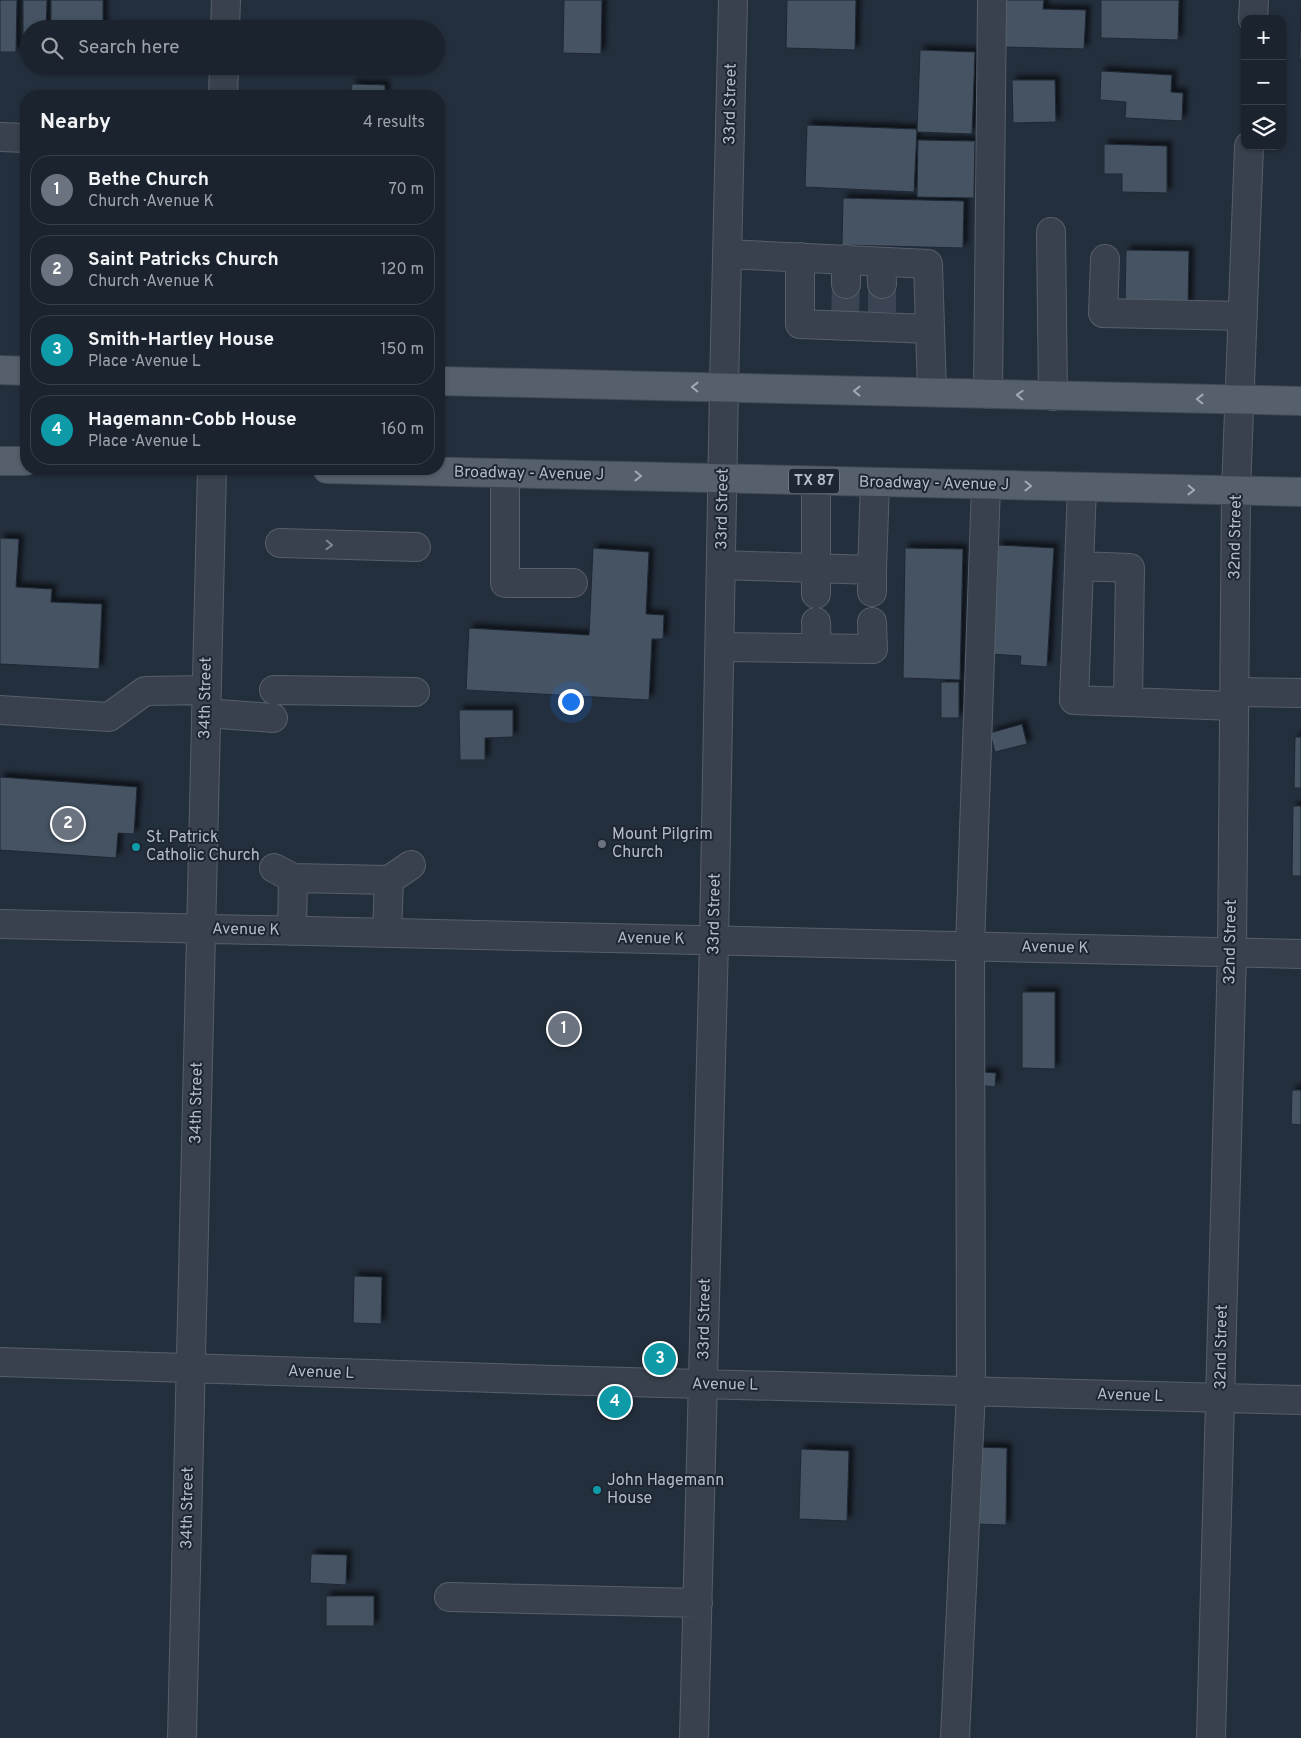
<!DOCTYPE html>
<html lang="en">
<head>
<meta charset="utf-8">
<style>
  :root { --surface:#1b232e; --page:#282f3a; --text:#f1f3f6; --muted:#a0a4aa; --line:#39404a; --accent:#8bb5f7 }
  body { margin:0; font-family:Overpass,sans-serif; background:var(--page); color:var(--text) }
  .controls { position:absolute; right:15px; top:15px; display:grid; overflow:hidden; border-radius:10px; box-shadow:0 1px 4px #0004 }
  .controls button { width:45px; height:45px; display:grid; place-items:center; padding:0; border:0; border-bottom:1px solid var(--line); background:var(--surface); color:var(--text); font:25px sans-serif }
  .you { position:absolute; left:570px; top:701px; width:18px; height:18px; margin:-12px; border:4px solid #fff; border-radius:50%; background:#1a73e8; box-shadow:0 0 0 8px #1a73e833 }
  .badge { display:grid; place-items:center; width:32px; height:32px; border-radius:50%; background:var(--accent); color:#fff; font-size:16px; font-weight:700 }
  .pin { position:absolute; translate:-50% -50%; border:2px solid #fff; box-shadow:0 1px 5px #0006 }
  .list { margin:0; padding:0; list-style:none }
  h2 { display:flex; justify-content:space-between; align-items:center; height:65px; margin:0; padding:0 20px; font-size:21px }
  h2 small { font-size:16px; font-weight:400; color:var(--muted) }
  .list li { display:grid; grid-template-columns:32px 1fr auto; gap:15px; align-items:center; box-sizing:border-box; height:70px; margin:0 10px 10px; padding:0 10px; border:1px solid var(--line); border-radius:20px }
  .list b { display:block; font-size:19px; white-space:nowrap }
  .list p { margin:0; font-size:16px; white-space:nowrap; color:var(--muted) }
  .list em { font-size:16px; font-style:normal; color:var(--muted) }
  .icon { flex:none; width:28px; height:28px; fill:none; stroke:currentColor; stroke-width:2; stroke-linecap:round; stroke-linejoin:round }
  .map { position:relative; flex:none; width:1301px; height:1738px; overflow:hidden }
  .search { position:absolute; background:var(--surface); box-shadow:0 1px 4px #0004; left:20px; top:20px; width:425px; height:55px; display:flex; align-items:center; gap:12px; box-sizing:border-box; padding:0 18px; border-radius:28px; color:var(--muted); font-size:19px }
  .panel { position:absolute; background:var(--surface); box-shadow:0 1px 4px #0004; left:20px; top:90px; width:425px; height:385px; border-radius:20px }
  .map>svg:first-child { display:block }
  .building { fill:#455262; stroke:#1f2834; filter:url(#shadow) }
  .lines { fill:none; stroke-linecap:round; stroke-linejoin:round }
  .minor-tunnel { stroke:#3a4452; stroke-width:28; stroke-dasharray:28 14; stroke-linecap:butt }
  .minor-casing { stroke:#565f6b; stroke-width:30 }
  .major-casing { stroke:#414a56; stroke-width:30 }
  .minor { stroke:#38414d; stroke-width:28 }
  .major { stroke:#56606d; stroke-width:28 }
  .oneway { stroke:#a1aab7 }
  .oneway2 { stroke:#7c8591 }
  .worship-dot { fill:#6b7280; stroke:#1d2632; stroke-width:2 }
  .culture-dot { fill:#0f9aa8; stroke:#1d2632; stroke-width:2 }
  .labels { text-anchor:middle; dominant-baseline:central; stroke-width:4; stroke-linejoin:round; paint-order:stroke }
  .shield { fill:#1d2632; stroke:#878f9c; stroke-width:1 }
  .shield-label { font-size:15px; font-weight:bold; fill:#b4bcc9 }
  .street-label { font-size:16px; fill:#b4bcc9; stroke:#1d2632 }
  .poi-label { font-size:16px; fill:#b4bcc9; stroke:#1d2632; text-anchor:start }
</style>
</head>
<body>
<div class="map">
<svg width="1301" height="1738" viewBox="0 0 1301 1738">
  <defs>
    <filter id="shadow"><feDropShadow dx="4.5" dy="-4.5" stdDeviation="2.5" flood-color="#0009"/></filter>
  </defs>
  <rect width="100%" height="100%" fill="#242f3d"/>
  <!-- building -->
  <path class="building" d="M0 0H17L16 52H0Z
    M23 0H47L46 29H29V55H23Z
    M51 0H103V29H51Z
    M564 0H602L601 54 563 53Z
    M787 0H856L855 50 786 48Z
    M1006 0H1044L1043 9 1086 10 1084 49 1005 47Z
    M1101 0H1179L1178 40 1101 38Z
    M1301 7V59H1299Z
    M920 50 975 52 972 134 917 132Z
    M50 66H102V71L50 70Z
    M1101 71 1172 75 1171 92 1183 93 1182 121 1125 118 1126 102 1100 100Z
    M1012 80H1055L1056 122 1013 123Z
    M352 84 385 85V96H351Z
    M807 125 917 129 914 192 805 187Z
    M918 140 975 141 974 198 917 197Z
    M1104 144 1167 146V193L1122 192V174H1104Z
    M843 198 964 201 963 248 842 245Z
    M1126 250 1189 251 1188 306 1125 304Z
    M0 538 19 539 16 587 52 589 51 602 102 604 99 669 0 664Z
    M998 545 1054 548 1047 667 1020 665 1021 656 991 654Z
    M593 548 649 552 646 614 664 615 663 639H652L649 700 466 690 469 628 589 635Z
    M905 548 963 549 960 680 903 678Z
    M941 682H959V718H941Z
    M459 710H513V737L485 738V760H460Z
    M1022 724 1027 744 995 752 990 733Z
    M1295 737H1301V788H1294Z
    M0 777 137 787 134 834 118 833 116 858 0 850Z
    M1293 806H1301V876H1292Z
    M1022 992H1055V1069L1022 1068Z
    M981 1072 996 1073 995 1087 980 1085Z
    M1292 1090H1301V1125L1291 1124Z
    M354 1276 382 1277 381 1324 353 1323Z
    M975 1447 1007 1448 1006 1525 973 1524Z
    M801 1449 849 1451 847 1521 799 1519Z
    M311 1554 347 1555 346 1585 310 1583Z
    M326 1596H374V1626H326Z"/>
  <g class="lines">
    <!-- minor-tunnel -->
    <path class="minor-tunnel" d="M882 284V319
      M845 318 846 284"/>
    <defs>
      <path id="minor" d="M1253 19 1254 0
        M225 29 226 0
        M223 96 224 66
        M0 137 26 138
        M1051 232 1053 396
        M727 254 928 264 932 392
        M800 257V324L930 329
        M1105 259 1103 313 1243 316
        M881 262 882 284
        M846 284V259
        M988 394 992 0
        M505 473V583H573
        M816 481V594
        M1082 487 1074 700 1234 706
        M280 543 416 547
        M722 565 872 570V592
        M1079 566 1130 568 1128 702
        M872 570 875 482
        M816 622 817 648
        M720 647 873 649 872 622
        M274 690 415 692
        M1234 692 1301 693
        M0 710 109 717 145 691 207 690
        M206 713 273 718
        M274 868 293 878 389 880 411 865
        M0 924 1301 954
        M292 931 293 878
        M387 933 389 880
        M0 1362 553 1380 1301 1400
        M449 1597 698 1603
        M182 1738 212 469
        M694 1738 714 941 724 387 733 0
        M955 1738 971 1391 970 946 986 485
        M1211 1738 1232 953 1236 491 1249 146"/>
      <path id="major" d="M0 370 26 371
        M439 381 1301 401
        M0 461H26
        M327 469 1301 492"/>
    </defs>
    <!-- minor casing -->
    <use href="#minor" class="minor-casing"/>
    <!-- major casing -->
    <use href="#major" class="major-casing"/>
    <!-- minor -->
    <use href="#minor" class="minor"/>
    <!-- major -->
    <use href="#major" class="major"/>
  </g>
  <!-- one-way arrows -->
  <defs><path id="oneway-chevron" d="M-2-3.5L2.5 0L-2 3.5" fill="none" stroke-width="1.6" stroke-linecap="round" stroke-linejoin="round" transform="scale(1.25)"/></defs>
  <g class="oneway">
    <use href="#oneway-chevron" transform="translate(695 387) rotate(-179)"/>
    <use href="#oneway-chevron" transform="translate(857 391) rotate(-179)"/>
    <use href="#oneway-chevron" transform="translate(1020 395) rotate(-178)"/>
    <use href="#oneway-chevron" transform="translate(1200 399) rotate(-179)"/>
    <use href="#oneway-chevron" transform="translate(638 476) rotate(1)"/>
    <use href="#oneway-chevron" transform="translate(1028 486) rotate(1)"/>
    <use href="#oneway-chevron" transform="translate(1191 490) rotate(1)"/>
  </g>
  <use class="oneway2" href="#oneway-chevron" transform="translate(329 545) rotate(2)"/>
  <!-- markers -->
  <circle class="worship-dot" cx="602" cy="844" r="5"/>
  <g class="culture-dot">
    <circle cx="136" cy="847" r="5"/>
    <circle cx="597" cy="1490" r="5"/>
  </g>
  <g class="labels">
    <!-- shield labels -->
    <rect class="shield" x="789" y="468.5" width="50" height="25" rx="4"/>
    <g class="shield-label">
      <text x="814" y="481">TX 87</text>
    </g>
    <!-- street labels -->
    <g class="street-label">
      <text transform="translate(731 104) rotate(-89)">33rd Street</text>
      <text transform="translate(529 474) rotate(1)">Broadway - Avenue J</text>
      <text transform="translate(934 484) rotate(1)">Broadway - Avenue J</text>
      <text transform="translate(723 509) rotate(-89)">33rd Street</text>
      <text transform="translate(1236 537) rotate(-89)">32nd Street</text>
      <text transform="translate(206 698) rotate(-89)">34th Street</text>
      <text transform="translate(715 914) rotate(-89)">33rd Street</text>
      <text transform="translate(246 930) rotate(1)">Avenue K</text>
      <text transform="translate(651 939) rotate(1)">Avenue K</text>
      <text transform="translate(1231 942) rotate(-89)">32nd Street</text>
      <text transform="translate(1055 948) rotate(1)">Avenue K</text>
      <text transform="translate(197 1103) rotate(-89)">34th Street</text>
      <text transform="translate(705 1319) rotate(-89)">33rd Street</text>
      <text transform="translate(1222 1347) rotate(-89)">32nd Street</text>
      <text transform="translate(321 1373) rotate(2)">Avenue L</text>
      <text transform="translate(725 1385) rotate(1)">Avenue L</text>
      <text transform="translate(1130 1396) rotate(2)">Avenue L</text>
      <text transform="translate(188 1508) rotate(-89)">34th Street</text>
    </g>
    <!-- poi labels -->
    <g class="poi-label">
      <text x="612" y="835">Mount Pilgrim<tspan x="612" dy="18">Church</tspan></text>
      <text x="146" y="838">St. Patrick<tspan x="146" dy="18">Catholic Church</tspan></text>
      <text x="607" y="1481">John Hagemann<tspan x="607" dy="18">House</tspan></text>
    </g>
  </g>
</svg>
<div class="controls">
<button>+</button>
<button>−</button>
<button><svg class="icon" aria-label="layers" viewBox="0 0 24 24"><path d="M12 4l9 5-9 5-9-5zM3 14l9 5 9-5"/></svg></button>
</div>
<div class="you"></div>
<div class="pin badge" style="left:564px;top:1029px;background:#6b7280">1</div>
<div class="pin badge" style="left:68px;top:824px;background:#6b7280">2</div>
<div class="pin badge" style="left:660px;top:1359px;background:#0f9aa8">3</div>
<div class="pin badge" style="left:615px;top:1402px;background:#0f9aa8">4</div>
<div class="search"><svg class="icon" aria-label="search" viewBox="0 0 24 24"><circle cx="10" cy="10" r="6"/><path d="M15 15l6 6"/></svg>Search here</div>
<section class="panel">
<h2>Nearby<small>4 results</small></h2>
<ul class="list">
<li><span class="badge" style="background:#6b7280">1</span><div><b>Bethe Church</b><p>Church · Avenue K</p></div><em>70 m</em></li>
<li><span class="badge" style="background:#6b7280">2</span><div><b>Saint Patricks Church</b><p>Church · Avenue K</p></div><em>120 m</em></li>
<li><span class="badge" style="background:#0f9aa8">3</span><div><b>Smith-Hartley House</b><p>Place · Avenue L</p></div><em>150 m</em></li>
<li><span class="badge" style="background:#0f9aa8">4</span><div><b>Hagemann-Cobb House</b><p>Place · Avenue L</p></div><em>160 m</em></li>
</ul>
</section>
</div>
</body>
</html>
